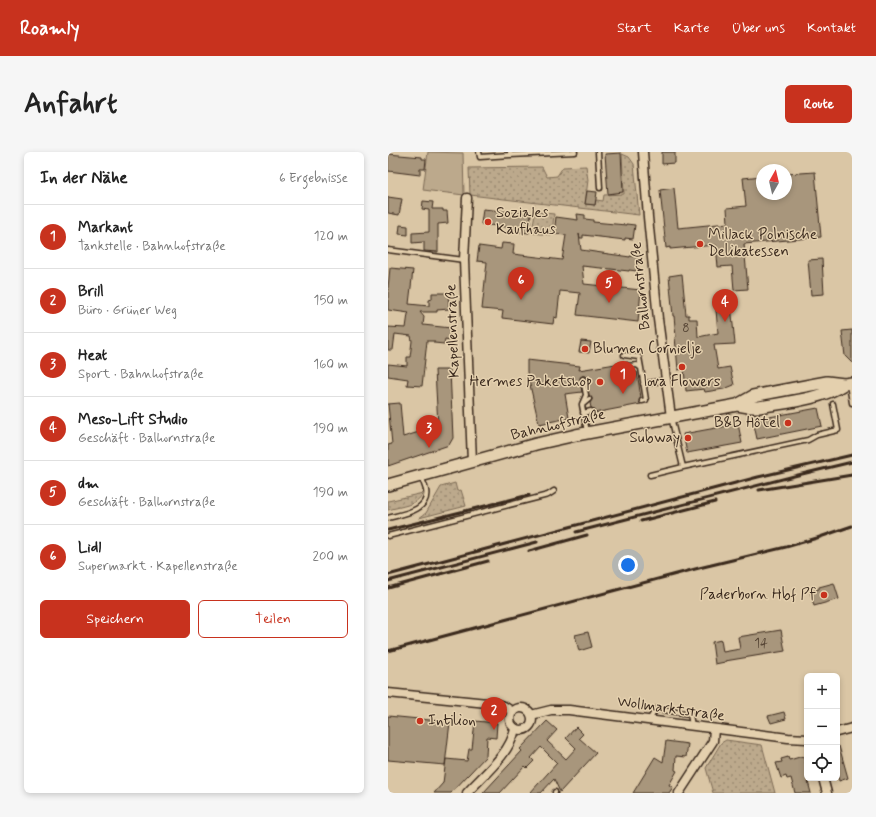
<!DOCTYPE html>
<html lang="de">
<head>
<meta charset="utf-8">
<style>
  :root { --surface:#fff; --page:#f6f6f6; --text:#222; --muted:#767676; --line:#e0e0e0; --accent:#c8321e }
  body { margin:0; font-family:Mynerve,sans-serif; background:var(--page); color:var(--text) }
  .controls { position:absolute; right:12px; bottom:12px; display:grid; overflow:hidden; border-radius:6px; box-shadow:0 2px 6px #0003 }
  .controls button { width:36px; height:36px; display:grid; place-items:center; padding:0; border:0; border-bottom:1px solid var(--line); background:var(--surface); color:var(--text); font:20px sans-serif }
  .compass { position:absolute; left:368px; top:12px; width:36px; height:36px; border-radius:50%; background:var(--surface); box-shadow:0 2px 6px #0003; rotate:8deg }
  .you { position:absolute; left:240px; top:413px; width:14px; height:14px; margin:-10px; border:3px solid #fff; border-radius:50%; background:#1a73e8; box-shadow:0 0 0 6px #1a73e833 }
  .badge { display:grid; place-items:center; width:26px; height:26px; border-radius:50%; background:var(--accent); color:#fff; font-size:13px; font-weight:700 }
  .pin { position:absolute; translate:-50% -33px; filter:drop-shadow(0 1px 2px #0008) }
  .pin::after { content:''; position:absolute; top:21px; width:14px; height:12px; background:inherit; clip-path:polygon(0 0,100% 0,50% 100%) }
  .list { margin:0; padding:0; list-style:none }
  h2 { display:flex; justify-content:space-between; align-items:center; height:52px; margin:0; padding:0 16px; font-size:17px }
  h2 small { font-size:13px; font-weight:400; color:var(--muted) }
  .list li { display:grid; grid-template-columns:26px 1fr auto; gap:12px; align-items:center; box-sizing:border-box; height:64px; padding:0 16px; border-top:1px solid var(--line) }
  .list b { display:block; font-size:15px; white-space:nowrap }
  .list p { margin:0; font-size:13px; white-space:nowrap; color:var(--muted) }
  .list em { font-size:13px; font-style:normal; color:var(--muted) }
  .actions { display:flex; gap:8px; padding:12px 16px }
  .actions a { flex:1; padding:9px 0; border:1px solid var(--accent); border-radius:6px; text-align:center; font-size:14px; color:var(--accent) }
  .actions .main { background:var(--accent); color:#fff }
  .icon { flex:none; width:22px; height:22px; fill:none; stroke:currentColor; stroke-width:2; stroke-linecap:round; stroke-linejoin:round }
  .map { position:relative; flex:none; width:464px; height:641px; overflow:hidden; border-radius:6px }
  header { display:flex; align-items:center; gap:24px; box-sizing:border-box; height:56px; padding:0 20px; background:var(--accent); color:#fff }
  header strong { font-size:19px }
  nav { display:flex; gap:22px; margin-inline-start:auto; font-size:14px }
  .intro { display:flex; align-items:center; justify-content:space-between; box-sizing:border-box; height:96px; padding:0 24px }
  h1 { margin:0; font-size:28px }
  .button { padding:10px 18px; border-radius:6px; background:var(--accent); color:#fff; font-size:14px; font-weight:700 }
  main { display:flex; gap:24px; padding:0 24px }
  aside { flex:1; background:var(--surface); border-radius:6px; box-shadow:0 2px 6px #0003 }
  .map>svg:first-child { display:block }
  .grass { fill:url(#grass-dots); stroke:#7c6a55 }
  .park { fill:#bca98c; stroke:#7c6a55 }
  .building { fill:#a8967b; stroke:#3b2a1e }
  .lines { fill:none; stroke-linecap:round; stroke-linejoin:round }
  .service-casing { stroke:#3b2a1e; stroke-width:7 }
  .minor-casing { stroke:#3b2a1e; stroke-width:11 }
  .secondary-casing { stroke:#3b2a1e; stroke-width:14 }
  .service { stroke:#e4d0ae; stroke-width:4 }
  .minor { stroke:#e4d0ae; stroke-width:8 }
  .secondary { stroke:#e4d0ae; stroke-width:11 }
  .rail { stroke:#3b2a1e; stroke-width:3 }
  .poi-dot { fill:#c8321e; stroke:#e4d0ae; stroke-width:1.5 }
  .labels { text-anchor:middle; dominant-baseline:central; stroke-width:3; stroke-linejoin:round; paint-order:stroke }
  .number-label { font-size:13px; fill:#564535 }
  .poi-label { font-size:15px; fill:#3b2a1e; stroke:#e4d0ae; text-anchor:start }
  .street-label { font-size:15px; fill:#3b2a1e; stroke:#e4d0ae }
</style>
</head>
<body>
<header>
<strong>Roamly</strong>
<nav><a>Start</a><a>Karte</a><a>Über uns</a><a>Kontakt</a></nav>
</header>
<div class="intro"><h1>Anfahrt</h1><a class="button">Route</a></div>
<main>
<aside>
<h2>In der Nähe<small>6 Ergebnisse</small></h2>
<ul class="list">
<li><span class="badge">1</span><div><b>Markant</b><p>Tankstelle · Bahnhofstraße</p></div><em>120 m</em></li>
<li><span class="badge">2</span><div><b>Brill</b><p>Büro · Grüner Weg</p></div><em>150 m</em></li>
<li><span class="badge">3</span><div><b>Heat</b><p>Sport · Bahnhofstraße</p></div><em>160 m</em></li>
<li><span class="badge">4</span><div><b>Meso-Lift Studio</b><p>Geschäft · Balhornstraße</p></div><em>190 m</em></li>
<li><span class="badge">5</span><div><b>dm</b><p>Geschäft · Balhornstraße</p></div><em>190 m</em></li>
<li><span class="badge">6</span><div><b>Lidl</b><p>Supermarkt · Kapellenstraße</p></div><em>200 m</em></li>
</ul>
<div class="actions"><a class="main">Speichern</a><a>Teilen</a></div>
</aside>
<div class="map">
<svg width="464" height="641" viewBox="0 0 464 641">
  <defs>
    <pattern id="grass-dots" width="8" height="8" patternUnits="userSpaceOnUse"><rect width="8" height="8" fill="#bca98c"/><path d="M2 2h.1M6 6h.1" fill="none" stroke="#9a8a72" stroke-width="1.8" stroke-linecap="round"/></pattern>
  </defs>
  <rect width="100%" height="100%" fill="#dac6a5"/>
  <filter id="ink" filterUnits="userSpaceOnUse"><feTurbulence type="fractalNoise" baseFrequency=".025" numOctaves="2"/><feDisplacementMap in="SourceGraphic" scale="8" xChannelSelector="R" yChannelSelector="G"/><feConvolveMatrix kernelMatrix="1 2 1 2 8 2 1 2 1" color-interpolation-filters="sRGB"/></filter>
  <g filter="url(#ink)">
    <!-- grass -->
    <path class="grass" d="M234 2 241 5 246 12 251 63 82 43 81 16 154 15 159 25 169 24 175 15 198 14 200 28 197 52 207 53 208 48 215 49 216 43 236 42Z
      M147 60 166 62 164 83 144 81Z
      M67 331 69 339 73 338 78 354 31 366 38 361 53 335Z
      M35 341C29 354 13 354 0 358V349Z
      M338 588 374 593 387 641H325L318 616 333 591Z"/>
    <!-- park -->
    <path class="park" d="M40 0 75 1 76 43 35 38Z"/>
    <!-- building -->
    <path class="building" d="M274 0H287V11L274 12Z
      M233 1 235 40 220 42 217 2Z
      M0 2 34 5V7H38L37 17H32V23L0 19Z
      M427 20 433 85 356 92 360 137 346 138 344 114 330 115 328 93 282 97V95L278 96 272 38 286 36 290 76 340 71 339 56 358 54 355 26 374 24V42H398V22Z
      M199 39 209 40 207 53 197 52Z
      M0 45 14 47 11 63 0 61Z
      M35 49 45 50 44 57H55V59H59L60 71 50 72V100L36 99V90L24 91V81L41 80V58L34 57Z
      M95 57 143 62 141 81 132 80 133 77 93 72Z
      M189 62 197 63V67L205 68V70L238 73V72L247 73 245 87 237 86V88L195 83V86H192L191 82 193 98 242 105V104L250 105 249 119 241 118V119L194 114 196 132 253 138 250 170 189 163 192 141 172 139 169 166 166 165 165 172 114 166 115 159 94 157 99 110 89 109 91 94 113 97 114 91 126 92 125 102 174 108 178 83 166 82 168 65 190 68Z
      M12 73 20 74V83L11 82Z
      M434 107 436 142 423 143 420 108Z
      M2 116 25 118 21 152 41 154V148L44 147V141H60L61 157 49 158V160H32L36 165 35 173 63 176 62 188 57 187 56 192 46 191V189H39L34 234 19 233 20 227 0 224V212L19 214V205H22L24 189 23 184 7 182 5 198H0V175L18 176 20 162 21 161 0 158V136Z
      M294 122 298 163H301V167H309L310 185 330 181 328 158 333 157 332 145 342 144 347 192 326 193 330 217 342 215 346 233 336 237 317 240 316 237 298 239 296 217 290 218 287 185H288L286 164H285L281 124Z
      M464 178V211L457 204 454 179Z
      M193 189 203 190 201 201 191 200Z
      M139 208 192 214 191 218 240 210 238 215 242 217V221L249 220 253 246 251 249 253 252 206 261V257L203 256 202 251 204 247 201 244 198 226 197 224H194L192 227 194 240 177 242 181 266 151 272 139 220Z
      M47 218H62L65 286 61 293 0 314V293L4 292 0 252 12 251 15 285 50 274Z
      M430 256 434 274 369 287 365 268Z
      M350 272 354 291 299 301 295 282Z
      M446 431 451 447 426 454 422 439 431 437V435Z
      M393 478 397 499 337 509V510L327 512 324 490 333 488 335 500 352 497 350 485Z
      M200 480 204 495 191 499 187 483Z
      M396 560 398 567 383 571 380 564Z
      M0 564 62 570 57 613 0 608Z
      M87 569 109 571 108 586 99 585 98 604 63 641H46L55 631 58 607 79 609 81 597H84Z
      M159 569 169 578 159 589 178 607 188 596 178 586 188 575 195 582 191 586 208 601 172 640 166 627 153 641H142L169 611 153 595 143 606 146 609 139 616 137 614 112 641H95L134 599 132 597Z
      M278 589 300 592 298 605 288 604 287 618 289 619 281 633 285 635 281 641H245L267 605 275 610Z
      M451 594 460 626 451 629 449 621V595Z
      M415 604 419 616V626L423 641H407L403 626 399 627 398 624 393 626 388 611 394 610 393 607 400 605 401 608 405 607Z"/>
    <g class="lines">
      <defs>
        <path id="service" d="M91 0 92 5 122 3
          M122 0V3L187 0
          M210 0 212 36
          M0 98 76 108
          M236 203 251 205 253 216
          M241 214 249 213 253 216 258 248 254 249
          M255 232 278 228
          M461 232 464 251
          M194 252 198 243 195 227
          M195 261 203 259
          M283 265 295 315 420 288 429 283 450 278 445 252
          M199 280 194 253 201 247
          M262 323 295 315
          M0 366C14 362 42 359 38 338 37 334 35 330 34 326
          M0 384 160 343 166 339
          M261 568 268 557 302 562 304 574
          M167 640V641"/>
        <path id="minor" d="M255 0 260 65 270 167 283 265
          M79 46 76 108 84 310
          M0 541 109 552 116 554 125 560
          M122 567a11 11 0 1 1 22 0a11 11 0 1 1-22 0Z
          M143 563 163 558H181L400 586 419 587
          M449 580 464 576
          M435 626 439 641
          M79 641C96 622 122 602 127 577
          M291 641 325 589 326 577"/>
        <path id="secondary" d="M349 253 361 255H371C399 250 431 248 456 232
          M0 333 148 292 188 283 349 253 365 244 428 232 439 230 456 232 464 231"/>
      </defs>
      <!-- service casing -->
      <use href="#service" class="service-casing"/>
      <!-- minor casing -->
      <use href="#minor" class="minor-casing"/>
      <!-- secondary casing -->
      <use href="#secondary" class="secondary-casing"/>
      <!-- service -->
      <use href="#service" class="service"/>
      <!-- minor -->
      <use href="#minor" class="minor"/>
      <!-- secondary -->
      <use href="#secondary" class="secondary"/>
      <!-- rail -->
      <path class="rail" d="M371 338 464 323
        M253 369 327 350
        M0 378 141 343
        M188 380 414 322 464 310
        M141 399 199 383
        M0 423 370 325 464 303
        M0 429 149 390
        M0 436 100 409
        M0 499 311 416 398 395 429 386 464 374"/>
    </g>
  </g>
  <!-- markers -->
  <g class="poi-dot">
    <circle cx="100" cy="70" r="4"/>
    <circle cx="312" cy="92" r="4"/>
    <circle cx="197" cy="197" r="4"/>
    <circle cx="294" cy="215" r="4"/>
    <circle cx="212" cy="230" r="4"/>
    <circle cx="400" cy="271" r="4"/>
    <circle cx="300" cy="286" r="4"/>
    <circle cx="436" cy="443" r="4"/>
    <circle cx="32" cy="569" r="4"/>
  </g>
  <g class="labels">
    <!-- number labels -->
    <g class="number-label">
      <text x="298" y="176">8</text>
      <text x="373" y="491">14</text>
    </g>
    <!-- poi labels -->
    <g class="poi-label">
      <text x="108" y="61">Soziales<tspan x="108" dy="17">Kaufhaus</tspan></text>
      <text x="320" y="83">Millack Polnische<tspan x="320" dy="17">Delikatessen</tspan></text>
      <text x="205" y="197">Blumen Cornielje</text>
      <text x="204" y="230" text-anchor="end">Hermes Paketshop</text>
      <text x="294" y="230" text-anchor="middle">lova Flowers</text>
      <text x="392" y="271" text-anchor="end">B&amp;B Hôtel</text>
      <text x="292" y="286" text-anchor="end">Subway</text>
      <text x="428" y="443" text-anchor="end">Paderborn Hbf Pf</text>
      <text x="40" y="569">Intilion</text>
    </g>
    <!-- street labels -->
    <g class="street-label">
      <text transform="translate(253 134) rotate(-96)">Balhornstraße</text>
      <text transform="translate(65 179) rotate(-92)">Kapellenstraße</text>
      <text transform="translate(170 273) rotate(-13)">Bahnhofstraße</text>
      <text transform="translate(283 557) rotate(8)">Wollmarktstraße</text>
    </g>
  </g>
</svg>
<div class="controls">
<button>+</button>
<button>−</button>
<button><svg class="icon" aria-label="locate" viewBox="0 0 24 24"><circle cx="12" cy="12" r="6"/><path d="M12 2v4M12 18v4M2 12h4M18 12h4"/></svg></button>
</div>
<svg class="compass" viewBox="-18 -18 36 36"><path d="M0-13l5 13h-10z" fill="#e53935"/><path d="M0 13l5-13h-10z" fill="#767676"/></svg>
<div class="you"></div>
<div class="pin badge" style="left:235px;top:242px">1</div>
<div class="pin badge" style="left:106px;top:578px">2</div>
<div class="pin badge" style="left:41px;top:296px">3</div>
<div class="pin badge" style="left:337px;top:170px">4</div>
<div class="pin badge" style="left:221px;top:151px">5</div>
<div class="pin badge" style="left:133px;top:148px">6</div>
</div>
</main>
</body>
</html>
